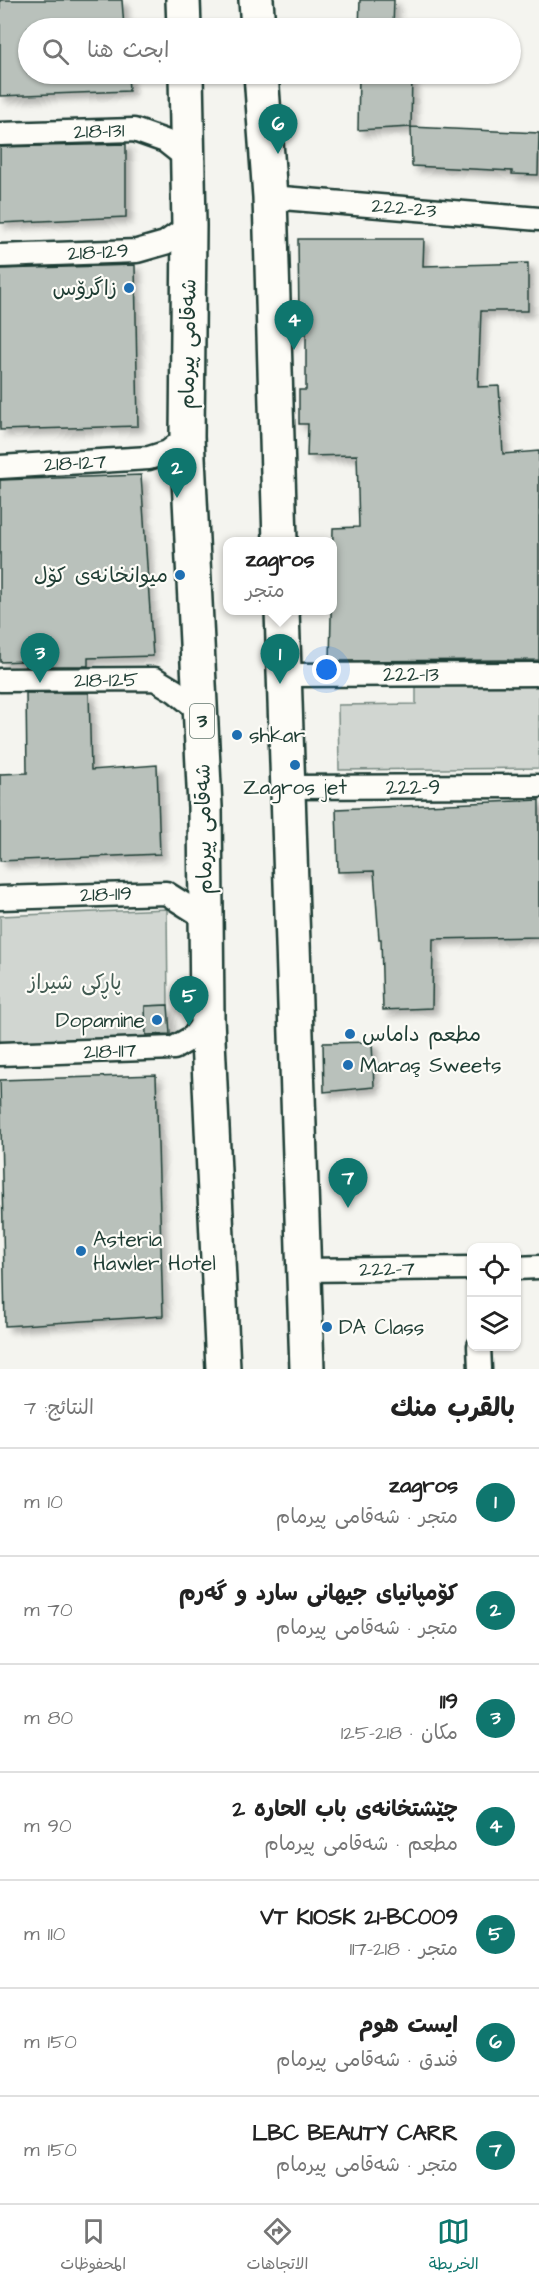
<!DOCTYPE html>
<html lang="ar">
<head>
<meta charset="utf-8">
<style>
  :root { --surface:#fff; --page:#f6f6f6; --text:#222; --muted:#767676; --line:#e0e0e0; --accent:#0f766e }
  body { margin:0; font-family:"Architects Daughter","Playpen Sans Arabic",sans-serif; background:var(--page); color:var(--text); direction:rtl }
  .controls { position:absolute; right:18px; bottom:18px; display:grid; overflow:hidden; border-radius:12px; box-shadow:0 2px 4px #0004 }
  .controls button { width:54px; height:54px; display:grid; place-items:center; padding:0; border:0; border-bottom:2px solid var(--line); background:var(--surface); color:var(--text); font:30px sans-serif }
  .you { position:absolute; left:327px; top:670px; width:21px; height:21px; margin:-15px; border:4px solid #fff; border-radius:50%; background:#1a73e8; box-shadow:0 0 0 9px #1a73e833 }
  .badge { display:grid; place-items:center; width:39px; height:39px; border-radius:50%; background:var(--accent); color:#fff; font-size:20px; font-weight:700 }
  .pin { position:absolute; translate:-50% -50px; filter:drop-shadow(0 2px 3px #0008) }
  .pin::after { content:''; position:absolute; top:32px; width:21px; height:18px; background:inherit; clip-path:polygon(0 0,100% 0,50% 100%) }
  .popup { position:absolute; left:223px; top:537px; width:114px; height:78px; box-sizing:border-box; display:grid; place-content:center; border-radius:12px; background:var(--surface); filter:drop-shadow(0 2px 4px #0005); font-size:20px; white-space:nowrap; color:var(--muted) }
  .popup b { font-size:22px; color:var(--text) }
  .popup::after { content:''; position:absolute; left:50%; top:100%; margin-left:-12px; border:12px solid transparent; border-top-color:var(--surface) }
  .list { margin:0; padding:0; list-style:none }
  h2 { display:flex; justify-content:space-between; align-items:center; height:78px; margin:0; padding:0 24px; font-size:26px }
  h2 small { font-size:20px; font-weight:400; color:var(--muted) }
  .list li { display:grid; grid-template-columns:39px 1fr auto; gap:18px; align-items:center; box-sizing:border-box; height:108px; padding:0 24px; border-top:2px solid var(--line) }
  .list b { display:block; font-size:22px; white-space:nowrap }
  .list p { margin:0; font-size:20px; white-space:nowrap; color:var(--muted) }
  .list em { font-size:20px; font-style:normal; color:var(--muted) }
  .icon { flex:none; width:33px; height:33px; fill:none; stroke:currentColor; stroke-width:2; stroke-linecap:round; stroke-linejoin:round }
  .map { position:relative; flex:none; width:539px; height:1369px; overflow:hidden; direction:ltr }
  .search { position:absolute; background:var(--surface); box-shadow:0 2px 4px #0004; left:18px; right:18px; top:18px; height:66px; display:flex; align-items:center; gap:15px; box-sizing:border-box; padding:0 21px; border-radius:33px; color:var(--muted); font-size:22px }
  .sheet { height:834px; background:var(--surface) }
  nav { display:flex; justify-content:space-around; align-items:center; box-sizing:border-box; height:84px; border-top:2px solid var(--line); background:var(--surface); font-size:16px; color:var(--muted) }
  nav a { display:grid; justify-items:center; gap:3px }
  nav .on { color:var(--accent) }
  .map>svg:first-child { display:block }
  .green { fill:#d1d6d1; stroke:#788a82; stroke-width:1.5 }
  .building { fill:#b9c1bb; stroke:#1f3d34; stroke-width:1.5; filter:url(#shadow) }
  .lines { fill:none; stroke-linecap:round; stroke-linejoin:round }
  .street-casing { stroke:#1f3d34; stroke-width:27 }
  .highway-casing { stroke:#1f3d34; stroke-width:38 }
  .street { stroke:#fdfcf7; stroke-width:22 }
  .highway { stroke:#fdfcf7; stroke-width:33 }
  .poi-dot { fill:#1f6fb2; stroke:#fdfcf7; stroke-width:2 }
  .labels { text-anchor:middle; dominant-baseline:central; stroke-width:4.5; stroke-linejoin:round; paint-order:stroke }
  .shield { fill:#fdfcf7; stroke:#62766e; stroke-width:1.5 }
  .shield-label { font-size:20px; font-weight:bold; fill:#1f3d34 }
  .street-label { font-size:21px; fill:#1f3d34; stroke:#fdfcf7 }
  .poi-label { font-size:21px; fill:#1f3d34; stroke:#fdfcf7; text-anchor:start }
  .park-label { font-size:21px; fill:#435c53; stroke:#fdfcf7 }
</style>
</head>
<body>
<div class="map">
<svg width="539" height="1369" viewBox="0 0 539 1369">
  <defs>
    <filter id="shadow"><feDropShadow dx="5.5" dy="5.5" stdDeviation="3" flood-color="#0004"/></filter>
  </defs>
  <rect width="100%" height="100%" fill="#f4f4ef"/>
  <filter id="ink" filterUnits="userSpaceOnUse"><feTurbulence type="fractalNoise" baseFrequency=".0167" numOctaves="2"/><feDisplacementMap in="SourceGraphic" scale="12" xChannelSelector="R" yChannelSelector="G"/><feConvolveMatrix kernelMatrix="1 2 1 2 8 2 1 2 1" color-interpolation-filters="sRGB"/></filter>
  <g filter="url(#ink)">
    <!-- green -->
    <path class="green" d="M539 683V768L339 770 338 705 416 704V684Z
      M167 909 168 1005 145 1006 148 1050 0 1052V916Z"/>
    <!-- building -->
    <path class="building" d="M0 0H122L124 28H28V74H128L129 91 0 96Z
      M360 0H394L393 28H359Z
      M359 74H412L411 127 358 130Z
      M411 127 539 133 538 175 512 174V171L412 166Z
      M126 144V217L0 223V147Z
      M298 239H424L423 266 528 263V311H481L478 387 499 386 503 454 539 451V660L330 661 333 528 359 527 357 455 307 456 308 424H299V390H306V317H299Z
      M135 265 138 426 0 430V269Z
      M141 475 153 656 88 658V666H25V661L0 662V480Z
      M26 693H89L91 770 157 765 160 854 0 861V774L27 773Z
      M539 800V937L433 939 432 1008 383 1010 381 939H379L374 871 338 872 336 809Z
      M168 1005 170 1034 146 1035 145 1006Z
      M372 1042 374 1087 324 1092 323 1043Z
      M156 1075 163 1316 5 1326 0 1080Z"/>
    <g class="lines">
      <defs>
        <path id="street" d="M0 134 134 130 165 141 189 160
          M270 197 539 219
          M0 256 137 251 165 243 189 226
          M0 467 149 458 168 452 187 437
          M283 675 539 674
          M0 680 155 679 175 691 201 712
          M286 787 539 786
          M0 898 166 893 204 917
          M0 1054 174 1048 193 1037 207 1018
          M516 1268 539 1267
          M303 1270 472 1268
          M479 1346 480 1369"/>
        <path id="highway" d="M183 0 184 28
          M256 0 258 28
          M186 74 189 226 187 437 205 807 207 1018 223 1369
          M261 74 270 197 280 542
          M282 610 307 1369"/>
      </defs>
      <!-- street casing -->
      <use href="#street" class="street-casing"/>
      <!-- highway casing -->
      <use href="#highway" class="highway-casing"/>
      <!-- street -->
      <use href="#street" class="street"/>
      <!-- highway -->
      <use href="#highway" class="highway"/>
    </g>
  </g>
  <!-- markers -->
  <g class="poi-dot">
    <circle cx="129" cy="288" r="6"/>
    <circle cx="180" cy="575" r="6"/>
    <circle cx="237" cy="735" r="6"/>
    <circle cx="295" cy="765" r="6"/>
    <circle cx="157" cy="1020" r="6"/>
    <circle cx="350" cy="1034" r="6"/>
    <circle cx="348" cy="1065" r="6"/>
    <circle cx="81" cy="1251" r="6"/>
    <circle cx="327" cy="1327" r="6"/>
  </g>
  <g class="labels">
    <!-- shield labels -->
    <rect class="shield" x="190" y="704" width="24" height="34" rx="4.5"/>
    <g class="shield-label">
      <text x="202" y="721">3</text>
    </g>
    <!-- street labels -->
    <g class="street-label">
      <text transform="translate(99 131) rotate(-2)">218-131</text>
      <text transform="translate(404 208) rotate(5)">222-23</text>
      <text transform="translate(98 252) rotate(-3)">218-129</text>
      <text transform="translate(188 344) rotate(-89)">شەقامی پیرمام</text>
      <text transform="translate(75 463) rotate(-3)">218-127</text>
      <text x="411" y="674">222-13</text>
      <text transform="translate(106 680) rotate(-1)">218-125</text>
      <text x="413" y="787">222-9</text>
      <text transform="translate(204 829) rotate(-91)">شەقامی پیرمام</text>
      <text transform="translate(106 894) rotate(-2)">218-119</text>
      <text transform="translate(110 1051) rotate(-2)">218-117</text>
      <text transform="translate(387 1269) rotate(-1)">222-7</text>
    </g>
    <!-- poi labels -->
    <g class="poi-label">
      <text x="117" y="288" text-anchor="end">زاگرۆس</text>
      <text x="168" y="575" text-anchor="end">میوانخانەی کۆل</text>
      <text x="249" y="735">shkar</text>
      <text x="295" y="787" text-anchor="middle">Zagros jet</text>
      <text x="145" y="1020" text-anchor="end">Dopamine</text>
      <text x="362" y="1034">مطعم داماس</text>
      <text x="360" y="1065">Maraş Sweets</text>
      <text x="93" y="1239">Asteria<tspan x="93" dy="24">Hawler Hotel</tspan></text>
      <text x="339" y="1327">DA Class</text>
    </g>
    <!-- park labels -->
    <g class="park-label">
      <text x="75" y="982">پاڕکی شیراز</text>
    </g>
  </g>
</svg>
<div class="controls">
<button><svg class="icon" aria-label="locate" viewBox="0 0 24 24"><circle cx="12" cy="12" r="6"/><path d="M12 2v4M12 18v4M2 12h4M18 12h4"/></svg></button>
<button><svg class="icon" aria-label="layers" viewBox="0 0 24 24"><path d="M12 4l9 5-9 5-9-5zM3 14l9 5 9-5"/></svg></button>
</div>
<div class="you"></div>
<div class="pin badge" style="left:280px;top:684px">1</div>
<div class="popup"><b>zagros</b>متجر</div>
<div class="pin badge" style="left:177px;top:498px">2</div>
<div class="pin badge" style="left:40px;top:683px">3</div>
<div class="pin badge" style="left:294px;top:350px">4</div>
<div class="pin badge" style="left:189px;top:1026px">5</div>
<div class="pin badge" style="left:278px;top:154px">6</div>
<div class="pin badge" style="left:348px;top:1208px">7</div>
<div class="search"><svg class="icon" aria-label="search" viewBox="0 0 24 24"><circle cx="10" cy="10" r="6"/><path d="M15 15l6 6"/></svg>ابحث هنا</div>
</div>
<section class="sheet">
<h2>بالقرب منك<small>النتائج: 7</small></h2>
<ul class="list">
<li><span class="badge">1</span><div><b>zagros</b><p>متجر · شەقامی پیرمام</p></div><em>10 m</em></li>
<li><span class="badge">2</span><div><b>کۆمپانیای جیهانی سارد و گەرم</b><p>متجر · شەقامی پیرمام</p></div><em>70 m</em></li>
<li><span class="badge">3</span><div><b>119</b><p>مكان · 218-125</p></div><em>80 m</em></li>
<li><span class="badge">4</span><div><b>چێشتخانەی باب الحارە 2</b><p>مطعم · شەقامی پیرمام</p></div><em>90 m</em></li>
<li><span class="badge">5</span><div><b>VT KIOSK 21-BC009</b><p>متجر · 218-117</p></div><em>110 m</em></li>
<li><span class="badge">6</span><div><b>ايست هوم</b><p>فندق · شەقامی پیرمام</p></div><em>150 m</em></li>
<li><span class="badge">7</span><div><b>LBC BEAUTY CARR</b><p>متجر · شەقامی پیرمام</p></div><em>150 m</em></li>
</ul>
</section>
<nav>
<a class="on"><svg class="icon" aria-label="map" viewBox="0 0 24 24"><path d="M3 6l6-2 6 2 6-2v14l-6 2-6-2-6 2zM9 4v14M15 6v14"/></svg>الخريطة</a>
<a><svg class="icon" aria-label="directions" viewBox="0 0 24 24"><path d="M12 3l9 9-9 9-9-9zM9 14v-3h6M13 9l2 2-2 2"/></svg>الاتجاهات</a>
<a><svg class="icon" aria-label="saved" viewBox="0 0 24 24"><path d="M7 4h10v16l-5-4-5 4z"/></svg>المحفوظات</a>
</nav>
</body>
</html>
